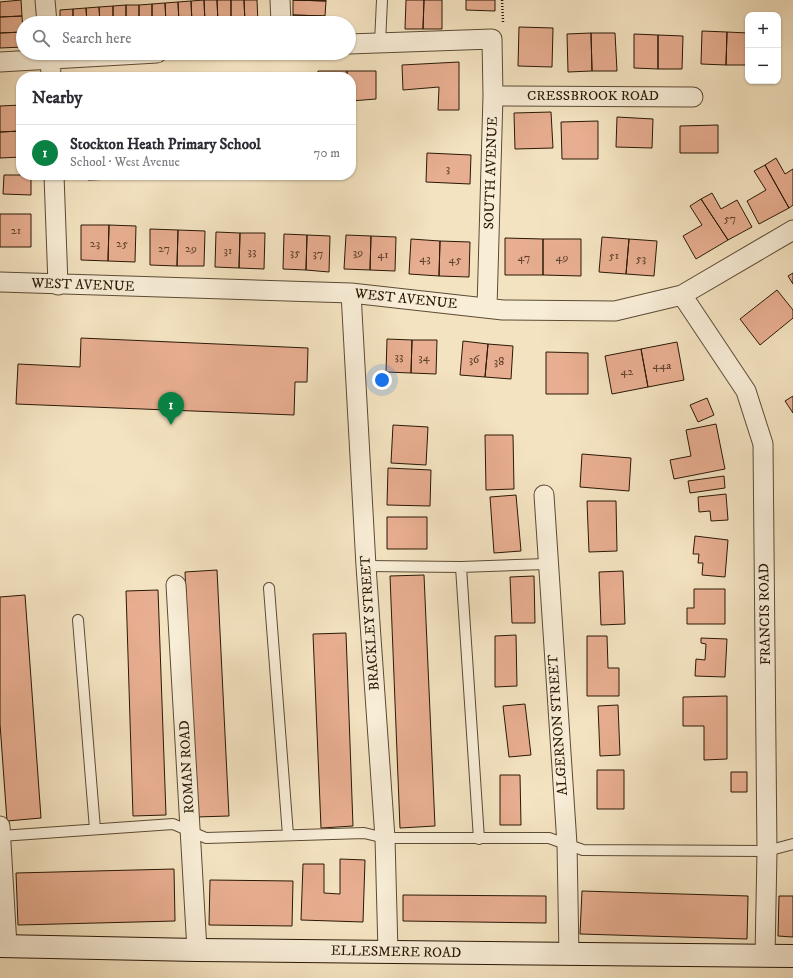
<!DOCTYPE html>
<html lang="en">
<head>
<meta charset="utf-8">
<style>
  :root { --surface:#fff; --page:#f7f7f7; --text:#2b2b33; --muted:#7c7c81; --line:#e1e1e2; --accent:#0b8043 }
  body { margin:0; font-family:"IM FELL DW Pica",serif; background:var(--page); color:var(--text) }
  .controls { position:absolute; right:12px; top:12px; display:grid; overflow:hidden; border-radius:8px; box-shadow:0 1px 3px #0004 }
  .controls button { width:36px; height:36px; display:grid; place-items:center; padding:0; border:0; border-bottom:1px solid var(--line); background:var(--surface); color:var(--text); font:20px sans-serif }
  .you { position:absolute; left:382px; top:380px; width:14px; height:14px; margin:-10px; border:3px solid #fff; border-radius:50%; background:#1a73e8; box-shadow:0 0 0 6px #1a73e833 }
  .badge { display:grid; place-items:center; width:26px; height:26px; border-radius:50%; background:var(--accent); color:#fff; font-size:13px; font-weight:700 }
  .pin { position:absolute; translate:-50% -33px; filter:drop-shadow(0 1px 2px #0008) }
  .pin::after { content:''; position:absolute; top:21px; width:14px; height:12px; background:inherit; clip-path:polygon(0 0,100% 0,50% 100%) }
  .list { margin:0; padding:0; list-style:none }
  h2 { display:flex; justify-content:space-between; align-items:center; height:52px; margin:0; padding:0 16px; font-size:17px }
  h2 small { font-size:13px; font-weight:400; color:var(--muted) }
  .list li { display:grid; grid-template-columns:26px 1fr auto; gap:12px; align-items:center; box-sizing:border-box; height:56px; padding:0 16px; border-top:1px solid var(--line) }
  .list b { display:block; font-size:15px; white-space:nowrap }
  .list p { margin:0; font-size:13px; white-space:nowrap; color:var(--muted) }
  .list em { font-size:13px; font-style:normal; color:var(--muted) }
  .icon { flex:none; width:22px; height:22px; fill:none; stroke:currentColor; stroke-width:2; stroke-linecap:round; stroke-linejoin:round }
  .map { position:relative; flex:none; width:793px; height:978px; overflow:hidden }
  .search { position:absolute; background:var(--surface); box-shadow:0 1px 3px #0004; left:16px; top:16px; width:340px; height:44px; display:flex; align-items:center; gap:10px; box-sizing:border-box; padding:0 14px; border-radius:22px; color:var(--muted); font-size:15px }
  .panel { position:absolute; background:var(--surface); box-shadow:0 1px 3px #0004; left:16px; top:72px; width:340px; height:108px; border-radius:16px }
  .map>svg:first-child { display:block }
  .building { fill:#e8ae91; stroke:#2a1805 }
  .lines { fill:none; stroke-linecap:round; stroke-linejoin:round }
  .lane-casing { stroke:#5c4b34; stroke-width:12 }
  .street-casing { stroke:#5c4b34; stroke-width:21 }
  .secondary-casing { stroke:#2a1805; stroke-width:24 }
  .path { stroke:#2a1805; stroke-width:2.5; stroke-dasharray:1 2; stroke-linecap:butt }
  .lane { stroke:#f8edd7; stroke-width:10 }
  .street { stroke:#f8edd7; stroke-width:19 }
  .secondary { stroke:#f8edd7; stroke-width:22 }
  .labels { text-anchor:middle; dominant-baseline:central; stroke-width:4; stroke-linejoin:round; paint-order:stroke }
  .number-label { font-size:12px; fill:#5a3e28 }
  .street-label { font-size:14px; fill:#2a1805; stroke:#f8edd7 }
</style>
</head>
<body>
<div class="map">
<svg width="793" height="978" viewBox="0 0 793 978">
  <rect width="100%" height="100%" fill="#f4e3c1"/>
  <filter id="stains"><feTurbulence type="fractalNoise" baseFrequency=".005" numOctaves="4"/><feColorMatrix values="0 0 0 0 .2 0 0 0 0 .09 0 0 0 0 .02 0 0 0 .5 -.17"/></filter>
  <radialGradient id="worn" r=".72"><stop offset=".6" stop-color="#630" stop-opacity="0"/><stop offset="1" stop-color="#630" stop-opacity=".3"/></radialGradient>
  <!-- building -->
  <path class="building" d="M21 0 22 16 0 17V2Z
    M204 0 205 23H192L191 1Z
    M204 0H217L218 23H205Z
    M217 0H231V23H218Z
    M231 0H244L245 23H231Z
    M244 0H257L258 23H245Z
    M293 0 326 1 325 16 293 15Z
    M293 0H326V1Z
    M406 0H424L423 29H405Z
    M424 0H442V29H423Z
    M466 0H495V11L466 10Z
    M191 1 192 23H179L178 2Z
    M178 2 179 23H166L165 3Z
    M165 3 166 23H152V4Z
    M152 4V23H139V5Z
    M126 5V23H113V6Z
    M126 5H139V23H126Z
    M113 6V23H100L99 7Z
    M99 7 100 23H87L86 8Z
    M86 8 87 23H73V9Z
    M73 9V23H60V10Z
    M293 15 325 16V23H293Z
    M22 16 23 32 0 33V17Z
    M519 27 553 28 552 67 518 66Z
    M702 31 727 32 726 65 701 64Z
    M23 32V47L0 48V33Z
    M727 32 748 33V65H726Z
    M591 33H615L617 71H592Z
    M591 33 592 71 568 72 567 34Z
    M634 34 658 35V69L634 68Z
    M658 35 683 36 682 69H658Z
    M459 62V110H438L439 87 403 90 402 65Z
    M318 71H347V77H318Z
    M347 71H376V99L351 101V77H347Z
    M271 75H289V77H271Z
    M289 75H306V77H289Z
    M21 105V131L0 132V106Z
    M551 112 553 148 515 149 514 113Z
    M617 117 653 119 652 148 616 147Z
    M598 121V159H562L561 122Z
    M718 125V153H680V126Z
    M21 131V157L0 158V132Z
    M427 153 471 155 470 184 426 182Z
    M776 158 785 174 793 169V205L789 208 765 165Z
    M765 165 789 208 759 224 747 201 766 190 754 171Z
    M4 175H31V195L3 194Z
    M88 175H116V179L88 180Z
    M712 193 721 209 737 200 752 227 728 240 701 199Z
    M701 199 728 240 696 259 683 236 702 225 690 206Z
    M0 214H31V247H0Z
    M81 225H109L108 261 81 260Z
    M109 225 136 226 135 262 108 261Z
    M150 229 178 230 177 266 150 265Z
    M178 230 205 231 204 266H177Z
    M216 232 240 233 239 268 215 267Z
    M240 233H265L264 269 239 268Z
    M284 234 307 235 306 270 283 269Z
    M307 235 330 236 329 272 306 270Z
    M346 235 371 236 370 270 344 269Z
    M371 236 396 237 395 271 370 270Z
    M602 237 629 239 626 274 599 272Z
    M505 238 543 239V275H505Z
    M411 239 440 241 439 276 409 274Z
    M543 239H581V276L543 275Z
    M629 239 657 241 654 276 626 274Z
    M440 241 470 242 469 277 439 276Z
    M793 273V284L788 276Z
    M777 290 793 310V318L760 345 740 319Z
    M81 338 308 348 307 382H295L294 415 16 404 18 364 80 367Z
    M387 339 412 340 411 373 386 372Z
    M412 340H437L436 374 411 373Z
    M463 341 488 344 485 377 460 375Z
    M677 342 684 380 648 387 641 349Z
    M488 344 513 346 511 379 485 377Z
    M641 349 648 387 612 394 605 356Z
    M546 352 588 353V394H546Z
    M793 396V413L785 401Z
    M707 398 714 415 698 422 690 405Z
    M716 424 725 469 674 479 670 460 691 456 686 430Z
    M393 425 428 427 426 465 391 463Z
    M485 435H513L514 489 486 490Z
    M582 454 631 458 629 491 580 487Z
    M388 468 431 470 430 506 387 505Z
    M724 476 725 488 690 493 688 481Z
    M726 494 728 520 711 521 710 511 699 512 698 497Z
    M516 495 521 551 494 553 490 497Z
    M587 501H616L617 551 589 552Z
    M387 517H427V549H387Z
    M695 536 728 540 725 577 702 575 703 563H698L699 554H693Z
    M217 570 229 816 196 817 185 572Z
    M623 571 625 624 601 625 599 572Z
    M424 575 435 826 400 828 390 576Z
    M534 576 535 623H512L510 577Z
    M694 589H725V624H687V608H694Z
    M158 590 166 815 133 816 126 591Z
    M25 595 41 818 7 821 0 724V597Z
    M346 633 353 826 321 828 313 634Z
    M516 635 517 686 495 687V636Z
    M587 636H607L608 668H619V696H587Z
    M701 638 727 639 725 677 695 676 696 659 705 660 706 644 701 643Z
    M727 696V759L704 760V726H683V697Z
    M525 704 531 755 509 757 503 706Z
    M618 705 620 755 600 756 598 706Z
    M597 770H624V809H597Z
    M731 772H747V792H731Z
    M500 775H520L521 825H500Z
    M340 859 365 860 363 922 301 920 303 864H324V893L340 894Z
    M174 869 175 921 18 925 16 873Z
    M210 880 293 881 292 926 209 925Z
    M582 891 748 896 747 939 580 934Z
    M403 895 546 896V923L403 921Z
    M779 896H793V937L778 936Z"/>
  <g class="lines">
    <defs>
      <path id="lane" d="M380 43 382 0
        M366 566 461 567 547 564
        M461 567 479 839
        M269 588 288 835
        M78 620 95 829
        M1 836 173 824 206 838 364 833 385 838H549L583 850 767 851 793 844"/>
      <path id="street" d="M45 0 47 23
        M280 0 281 23
        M349 44 492 39 493 96 487 308
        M50 53 51 77
        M0 62 157 53
        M493 96 693 97
        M54 175 58 285
        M0 282 351 293 503 310 615 311 682 295 793 230
        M351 293 366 566 385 838 388 952
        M682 295 746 391 763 444 767 851 765 956
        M544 495 567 844 569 955
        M176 585 197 950
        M0 826 7 946"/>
      <path id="secondary" d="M0 946 197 950 793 956"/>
    </defs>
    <!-- lane casing -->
    <use href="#lane" class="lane-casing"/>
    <!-- street casing -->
    <use href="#street" class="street-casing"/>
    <!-- secondary casing -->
    <use href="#secondary" class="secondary-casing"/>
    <!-- path -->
    <path class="path" d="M502 0 503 22"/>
    <!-- lane -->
    <use href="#lane" class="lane"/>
    <!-- street -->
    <use href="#street" class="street"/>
    <!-- secondary -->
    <use href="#secondary" class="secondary"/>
  </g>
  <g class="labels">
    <!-- number labels -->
    <g class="number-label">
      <text x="448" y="168">3</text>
      <text x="730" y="218">57</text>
      <text x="16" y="230">21</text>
      <text x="95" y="243">23</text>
      <text x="122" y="243">25</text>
      <text x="164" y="248">27</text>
      <text x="191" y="248">29</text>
      <text x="228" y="250">31</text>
      <text x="252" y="251">33</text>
      <text x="295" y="252">35</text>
      <text x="358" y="252">39</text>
      <text x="318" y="253">37</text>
      <text x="383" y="254">41</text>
      <text x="614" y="255">51</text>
      <text x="524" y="257">47</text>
      <text x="562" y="257">49</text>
      <text x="425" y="258">43</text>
      <text x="641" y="258">53</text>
      <text x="455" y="259">45</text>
      <text x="399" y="356">33</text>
      <text x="424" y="357">34</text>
      <text x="474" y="359">36</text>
      <text x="499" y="361">38</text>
      <text x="662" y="365">44a</text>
      <text x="627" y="371">42</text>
    </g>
    <!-- street labels -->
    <g class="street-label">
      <text x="593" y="96">CRESSBROOK ROAD</text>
      <text transform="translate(491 173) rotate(-88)">SOUTH AVENUE</text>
      <text transform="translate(83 285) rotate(2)">WEST AVENUE</text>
      <text transform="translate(406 299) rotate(6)">WEST AVENUE</text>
      <text transform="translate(765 614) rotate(-91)">FRANCIS ROAD</text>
      <text transform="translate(370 623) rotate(-94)">BRACKLEY STREET</text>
      <text transform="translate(558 725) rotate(-94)">ALGERNON STREET</text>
      <text transform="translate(187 767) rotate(-93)">ROMAN ROAD</text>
      <text transform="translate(396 952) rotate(1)">ELLESMERE ROAD</text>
    </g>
  </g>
  <rect width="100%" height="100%" filter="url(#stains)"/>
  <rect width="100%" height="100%" fill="url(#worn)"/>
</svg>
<div class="controls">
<button>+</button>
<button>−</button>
</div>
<div class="you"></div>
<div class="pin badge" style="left:171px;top:425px">1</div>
<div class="search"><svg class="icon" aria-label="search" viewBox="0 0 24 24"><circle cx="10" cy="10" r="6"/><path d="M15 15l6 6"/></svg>Search here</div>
<section class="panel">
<h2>Nearby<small></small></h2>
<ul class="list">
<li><span class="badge">1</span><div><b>Stockton Heath Primary School</b><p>School · West Avenue</p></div><em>70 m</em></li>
</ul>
</section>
</div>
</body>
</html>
